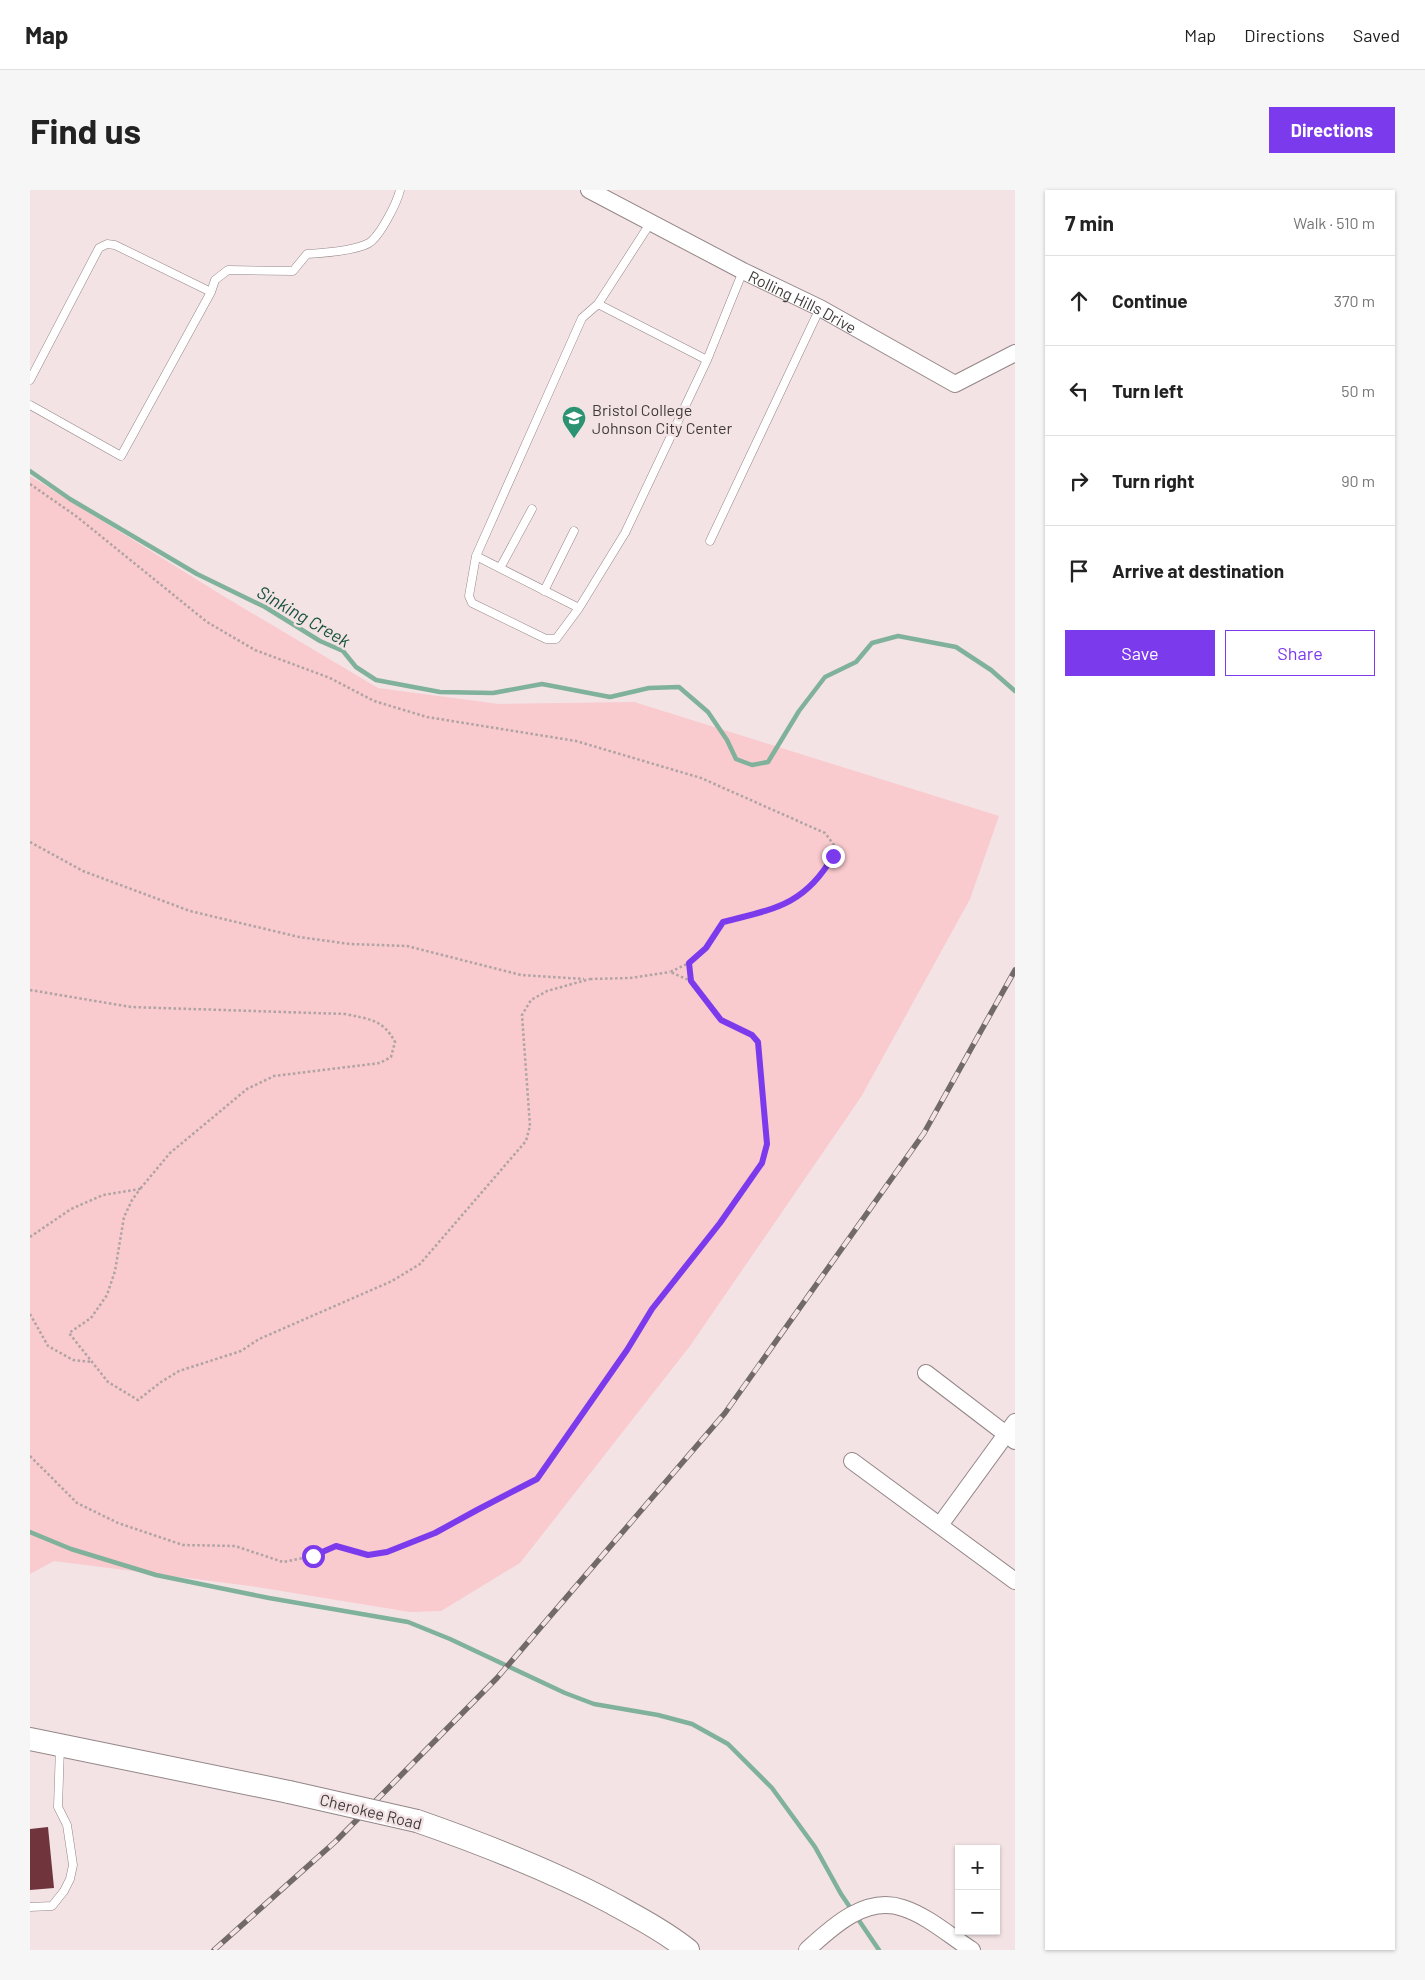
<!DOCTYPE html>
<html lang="en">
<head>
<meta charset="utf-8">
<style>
  :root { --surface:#fff; --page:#f6f6f6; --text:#222; --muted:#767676; --line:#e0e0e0; --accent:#7c3aed }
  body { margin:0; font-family:Barlow,sans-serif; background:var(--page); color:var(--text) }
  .controls { position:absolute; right:15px; bottom:15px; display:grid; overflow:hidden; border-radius:0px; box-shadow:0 1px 4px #0004 }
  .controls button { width:45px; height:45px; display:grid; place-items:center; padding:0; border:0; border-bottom:1px solid var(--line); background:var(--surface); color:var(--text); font:25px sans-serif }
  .stop { position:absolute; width:15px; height:15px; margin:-11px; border:4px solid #7c3aed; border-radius:50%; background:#fff }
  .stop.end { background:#7c3aed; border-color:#fff; box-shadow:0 1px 5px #0008 }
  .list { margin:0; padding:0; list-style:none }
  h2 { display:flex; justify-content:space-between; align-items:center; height:65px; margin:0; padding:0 20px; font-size:21px }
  h2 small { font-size:16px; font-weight:400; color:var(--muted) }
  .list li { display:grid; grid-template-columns:32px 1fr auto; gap:15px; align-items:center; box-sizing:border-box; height:90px; padding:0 20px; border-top:1px solid var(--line) }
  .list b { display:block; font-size:19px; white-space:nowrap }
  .list em { font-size:16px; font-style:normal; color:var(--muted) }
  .actions { display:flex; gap:10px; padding:15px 20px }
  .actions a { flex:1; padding:11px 0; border:1px solid var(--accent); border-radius:0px; text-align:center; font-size:18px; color:var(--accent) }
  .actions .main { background:var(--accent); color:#fff }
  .icon { flex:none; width:28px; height:28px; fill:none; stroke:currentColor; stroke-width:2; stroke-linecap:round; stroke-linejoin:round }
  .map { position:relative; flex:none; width:985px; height:1760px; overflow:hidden; border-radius:0px }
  header { display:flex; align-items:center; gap:30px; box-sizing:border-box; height:70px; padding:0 25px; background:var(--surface); border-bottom:1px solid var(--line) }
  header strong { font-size:24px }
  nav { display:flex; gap:28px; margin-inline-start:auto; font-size:18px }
  .intro { display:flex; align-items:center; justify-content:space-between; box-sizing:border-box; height:120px; padding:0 30px }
  h1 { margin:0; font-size:35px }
  .button { padding:12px 22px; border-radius:0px; background:var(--accent); color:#fff; font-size:18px; font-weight:700 }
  main { display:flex; gap:30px; padding:0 30px }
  aside { flex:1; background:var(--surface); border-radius:0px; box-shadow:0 1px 4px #0004 }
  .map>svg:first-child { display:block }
  .green { fill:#f9cace }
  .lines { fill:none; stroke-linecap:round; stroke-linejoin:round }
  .stream { stroke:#7fb19b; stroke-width:4.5 }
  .building { fill:#70343d }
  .lane-casing { stroke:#948687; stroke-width:9 }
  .street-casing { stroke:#948687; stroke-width:18 }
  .secondary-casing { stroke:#948687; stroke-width:24 }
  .path { stroke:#afa3a4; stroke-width:2.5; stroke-dasharray:2.5 2.5; stroke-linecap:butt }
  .lane { stroke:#fff; stroke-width:8 }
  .street { stroke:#fff; stroke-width:16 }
  .secondary { stroke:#fff; stroke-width:22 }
  .rail-casing { stroke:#726969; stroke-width:5.5 }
  .rail { stroke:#f3e3e5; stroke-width:4; stroke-dasharray:11; stroke-linecap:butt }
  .secondary-bridge-casing { stroke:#948687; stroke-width:24; stroke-linecap:butt }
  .secondary-bridge { stroke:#fff; stroke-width:22 }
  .route { stroke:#7c3aed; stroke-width:6 }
  .labels { text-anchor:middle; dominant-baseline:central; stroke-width:5; stroke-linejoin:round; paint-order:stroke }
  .street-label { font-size:16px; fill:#413b3b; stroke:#f3e3e5 }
  .poi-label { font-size:16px; fill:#413b3b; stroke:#f3e3e5; text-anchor:start }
  .water-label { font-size:18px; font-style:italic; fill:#16513d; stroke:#f3e3e5 }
</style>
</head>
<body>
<header>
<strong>Map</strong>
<nav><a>Map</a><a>Directions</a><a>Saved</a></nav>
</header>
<div class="intro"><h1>Find us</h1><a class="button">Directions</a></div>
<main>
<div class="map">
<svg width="985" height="1760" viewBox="0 0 985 1760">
  <rect width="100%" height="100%" fill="#f3e3e5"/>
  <!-- green -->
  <path class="green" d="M0 286 190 404 348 498 469 514 604 512 969 626 940 709 831 907 660 1156 490 1373 411 1421 380 1422 227 1397 24 1371 0 1384Z"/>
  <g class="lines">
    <!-- stream -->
    <path class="stream" d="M0 281 40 309 167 384 235 417 290 451 313 461 326 477 346 490 410 502 463 503 512 494 580 507 619 498 649 497 678 522 697 550 706 569 722 575 738 572 769 521 795 487 826 472 842 453 868 446 926 457 961 480 985 501
      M0 1342 41 1359 126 1385 239 1408 378 1432 420 1449 535 1503 564 1514 628 1525 662 1534 698 1554 742 1598 785 1657 811 1704 849 1760"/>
  </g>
  <!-- building -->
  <path class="building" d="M18 1637 24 1698 0 1700V1639Z"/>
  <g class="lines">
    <defs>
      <path id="lane" d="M621 32 568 114 677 170 713 81
        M568 114 552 128 446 366 439 406 442 413 516 449H526L549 418 595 343 677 170
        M0 190 69 58 77 54 85 55 181 102
        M0 215 91 266 181 102 185 90 198 80 263 81 277 64C294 63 325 61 339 53 350 46 367 13 370 0
        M680 351 790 118
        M446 366 549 418
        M470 378 502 319
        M514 401 544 341
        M0 1717 22 1716 34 1701 40 1689 43 1675 37 1635 28 1617 30 1557"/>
      <g id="street">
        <path id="s1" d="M559 0 713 81 790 118 925 194 985 163"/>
        <path d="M896 1183 985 1251"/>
        <path d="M822 1271 985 1391"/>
        <path d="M910 1335 985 1232"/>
        <path d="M777 1760C802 1737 836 1705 873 1718 898 1726 920 1746 942 1760"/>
      </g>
      <path id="secondary" d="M0 1549 259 1602
        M387 1631C453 1654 518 1679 580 1712 607 1727 634 1741 658 1760"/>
    </defs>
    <!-- lane casing -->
    <use href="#lane" class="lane-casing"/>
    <!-- street casing -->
    <use href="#street" class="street-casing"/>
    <!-- secondary casing -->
    <use href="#secondary" class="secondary-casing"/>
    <!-- path -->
    <path class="path" d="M0 294 46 326 177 432 225 460 300 488 344 511 397 527 546 551 671 588 795 643 804 655 803 666 794 681 774 703 743 719 693 733 676 758 659 773
      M0 652 53 681 160 721 269 747 320 754 377 756 491 785 554 789
      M560 789 600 788 640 782
      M0 800 101 817 315 824C338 829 353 829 365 852L361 867 350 873 244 886 217 899 140 963 110 999
      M0 1047 41 1019 73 1005 110 999 102 1010 94 1027 85 1081 77 1105 61 1128 39 1143 78 1192 108 1210 131 1192 149 1181 211 1161 229 1149 362 1091 390 1074 496 951 500 936 492 825 501 810 517 801 560 789
      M0 1124 18 1156 43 1170 63 1172
      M0 1266 47 1313 88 1333 153 1355 205 1356 253 1372 283 1366 306 1356 338 1365 357 1362 405 1343 447 1320 507 1289 597 1160 621 1119 690 1033 732 973 737 954 728 852 721 845 691 830 661 791 640 782 659 773 661 791"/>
    <!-- lane -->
    <use href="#lane" class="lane"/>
    <!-- street -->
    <use href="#street" class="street"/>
    <!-- secondary -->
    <use href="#secondary" class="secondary"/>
    <defs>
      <path id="rail" d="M184 1760 306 1651 467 1488 695 1223 894 943 985 780"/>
    </defs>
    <!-- rail casing -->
    <use href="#rail" class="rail-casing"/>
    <!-- rail -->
    <use href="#rail" class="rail"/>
    <defs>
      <path id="secondary-bridge" d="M259 1602 387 1631"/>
    </defs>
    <!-- secondary-bridge casing -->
    <use href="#secondary-bridge" class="secondary-bridge-casing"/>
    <!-- secondary-bridge -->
    <use href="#secondary-bridge" class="secondary-bridge"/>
  </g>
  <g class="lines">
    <!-- route -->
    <path class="route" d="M283 1366 306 1356 338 1365 357 1362 405 1343 447 1320 507 1289 597 1160 622 1119 690 1033 732 973 737 954 728 852 722 845 691 830 661 791 659 773 676 758 693 732C744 719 775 715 803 666"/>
  </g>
  <!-- icons -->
  <defs>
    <symbol id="school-pin" viewBox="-11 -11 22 30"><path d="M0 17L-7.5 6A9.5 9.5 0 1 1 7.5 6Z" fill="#2b9371" stroke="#f3e3e5"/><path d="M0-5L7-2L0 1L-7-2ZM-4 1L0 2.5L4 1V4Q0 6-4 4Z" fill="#fff"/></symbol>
  </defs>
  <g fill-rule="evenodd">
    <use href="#school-pin" x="530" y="214" width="28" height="38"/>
  </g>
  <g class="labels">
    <!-- street labels -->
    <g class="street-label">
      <text stroke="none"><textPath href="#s1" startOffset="241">Rolling Hills Drive</textPath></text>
      <text transform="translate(341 1621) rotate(14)">Cherokee Road</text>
    </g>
    <!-- poi labels -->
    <g class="poi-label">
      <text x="562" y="219">Bristol College<tspan x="562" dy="18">Johnson City Center</tspan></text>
    </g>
    <!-- water labels -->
    <g class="water-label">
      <text transform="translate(274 426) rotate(30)">Sinking Creek</text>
    </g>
  </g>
</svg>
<div class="controls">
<button>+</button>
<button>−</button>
</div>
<div class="stop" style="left:283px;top:1366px"></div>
<div class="stop end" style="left:803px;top:666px"></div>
</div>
<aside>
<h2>7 min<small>Walk · 510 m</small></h2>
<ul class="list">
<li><svg class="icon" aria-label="ahead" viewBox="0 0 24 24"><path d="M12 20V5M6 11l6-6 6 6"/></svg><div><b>Continue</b></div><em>370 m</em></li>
<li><svg class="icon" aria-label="left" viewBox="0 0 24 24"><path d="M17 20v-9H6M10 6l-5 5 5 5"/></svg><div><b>Turn left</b></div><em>50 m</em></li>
<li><svg class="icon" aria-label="right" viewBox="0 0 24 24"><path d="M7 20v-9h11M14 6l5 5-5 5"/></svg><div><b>Turn right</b></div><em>90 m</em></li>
<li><svg class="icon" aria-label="arrive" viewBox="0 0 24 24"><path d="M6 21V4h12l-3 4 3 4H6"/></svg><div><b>Arrive at destination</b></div></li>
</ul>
<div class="actions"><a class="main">Save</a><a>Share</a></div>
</aside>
</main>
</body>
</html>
